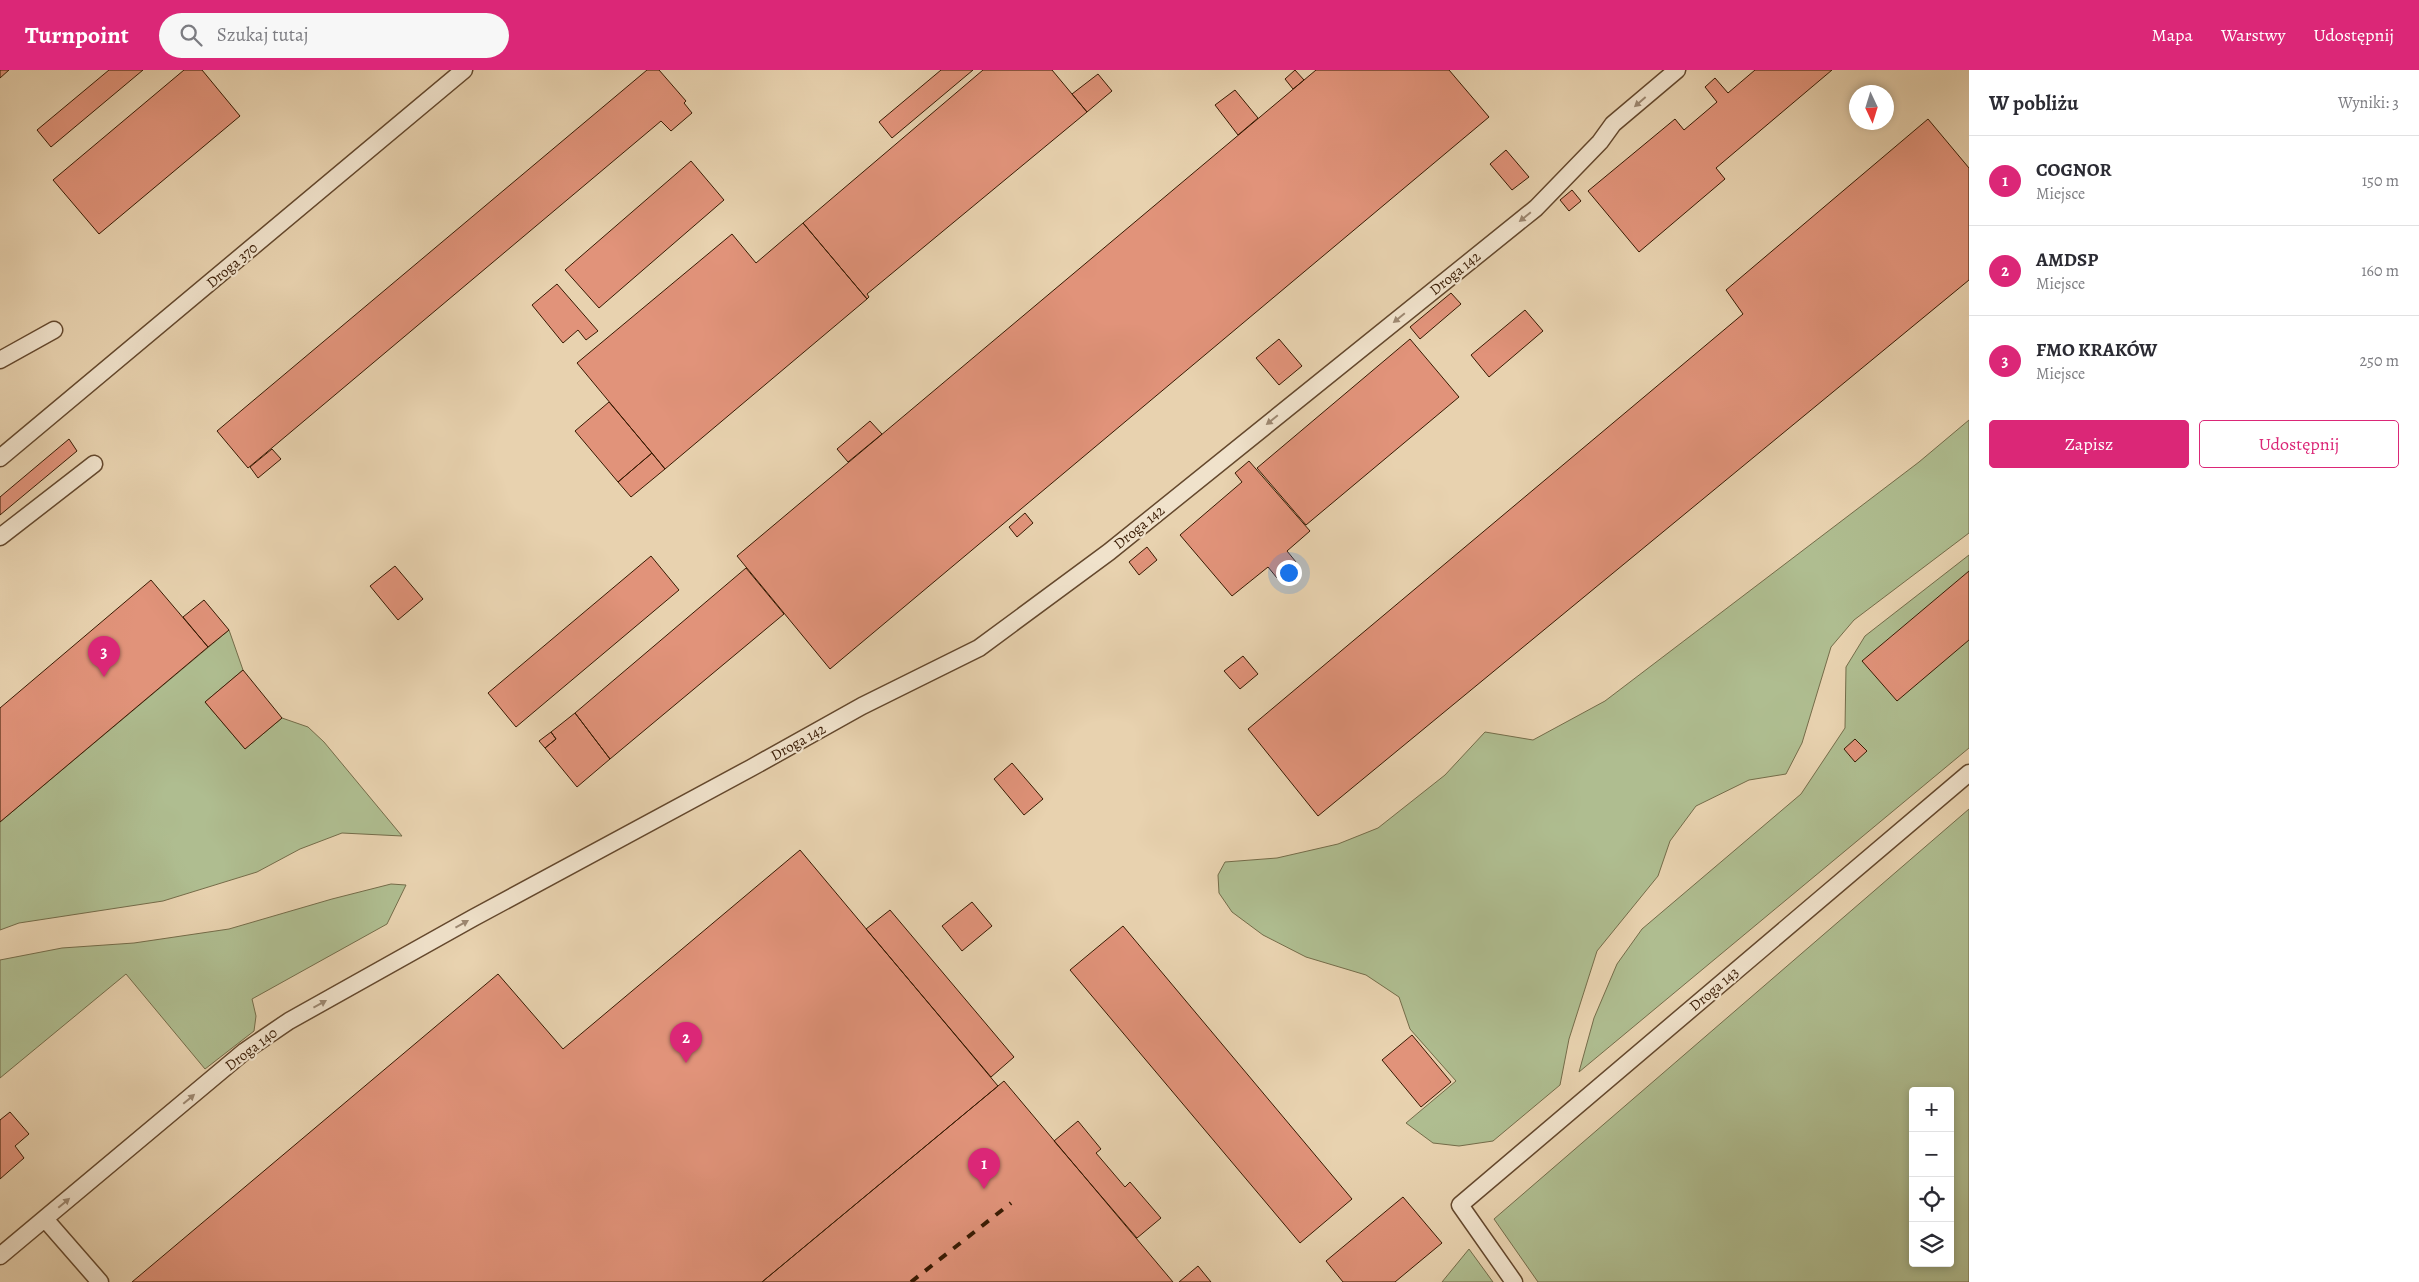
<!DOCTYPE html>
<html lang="pl">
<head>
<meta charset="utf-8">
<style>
  :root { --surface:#fff; --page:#f7f7f7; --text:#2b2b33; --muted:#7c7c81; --line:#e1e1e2; --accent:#db2777 }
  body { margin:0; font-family:Alegreya,serif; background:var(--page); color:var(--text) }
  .controls { position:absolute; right:15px; bottom:15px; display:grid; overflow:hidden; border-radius:5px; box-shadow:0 2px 8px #0003 }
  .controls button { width:45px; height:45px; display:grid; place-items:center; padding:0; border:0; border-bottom:1px solid var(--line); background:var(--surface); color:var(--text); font:25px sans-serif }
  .compass { position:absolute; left:1849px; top:15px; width:45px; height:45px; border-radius:50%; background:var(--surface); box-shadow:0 2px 8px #0003; rotate:176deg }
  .you { position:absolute; left:1288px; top:502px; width:18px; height:18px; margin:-12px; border:4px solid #fff; border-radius:50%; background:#1a73e8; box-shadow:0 0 0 8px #1a73e833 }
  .badge { display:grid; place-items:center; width:32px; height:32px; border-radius:50%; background:var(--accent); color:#fff; font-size:16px; font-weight:700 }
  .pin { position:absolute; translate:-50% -41px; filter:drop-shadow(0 1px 2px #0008) }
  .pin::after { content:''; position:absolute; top:26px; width:18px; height:15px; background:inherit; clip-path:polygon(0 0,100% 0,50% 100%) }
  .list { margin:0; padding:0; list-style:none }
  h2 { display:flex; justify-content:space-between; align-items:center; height:65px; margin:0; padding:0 20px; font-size:21px }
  h2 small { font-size:16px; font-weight:400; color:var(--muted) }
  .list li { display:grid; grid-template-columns:32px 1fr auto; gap:15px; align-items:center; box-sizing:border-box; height:90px; padding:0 20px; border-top:1px solid var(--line) }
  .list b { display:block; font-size:19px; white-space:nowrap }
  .list p { margin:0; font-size:16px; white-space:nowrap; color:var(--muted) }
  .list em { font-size:16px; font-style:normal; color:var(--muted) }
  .actions { display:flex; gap:10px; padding:15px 20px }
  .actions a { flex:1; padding:11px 0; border:1px solid var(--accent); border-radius:5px; text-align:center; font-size:18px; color:var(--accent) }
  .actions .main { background:var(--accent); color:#fff }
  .icon { flex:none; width:28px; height:28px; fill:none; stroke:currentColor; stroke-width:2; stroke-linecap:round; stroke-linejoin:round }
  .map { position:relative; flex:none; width:1969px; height:1212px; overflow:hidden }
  header { display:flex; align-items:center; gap:30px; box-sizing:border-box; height:70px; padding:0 25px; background:var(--accent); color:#fff }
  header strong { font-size:24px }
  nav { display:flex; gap:28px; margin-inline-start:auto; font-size:18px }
  .search { width:350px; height:45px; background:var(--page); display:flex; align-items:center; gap:12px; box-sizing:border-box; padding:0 18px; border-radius:28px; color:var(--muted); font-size:19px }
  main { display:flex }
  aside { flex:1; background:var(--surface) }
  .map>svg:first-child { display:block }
  .green { fill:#afbd90; stroke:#746c49; fill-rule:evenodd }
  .building { fill:#e1937a; stroke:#381a02 }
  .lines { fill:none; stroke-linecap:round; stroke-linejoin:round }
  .service-casing { stroke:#64482d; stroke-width:19 }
  .service { stroke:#f0e2cb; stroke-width:16 }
  .rail { stroke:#381a02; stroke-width:4; stroke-dasharray:9 9; stroke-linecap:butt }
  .oneway { fill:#9d8871 }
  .labels { text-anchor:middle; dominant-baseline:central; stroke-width:4.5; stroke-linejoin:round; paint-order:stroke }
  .street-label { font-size:15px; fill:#381a02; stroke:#f0e2cb }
</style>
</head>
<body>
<header>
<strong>Turnpoint</strong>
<div class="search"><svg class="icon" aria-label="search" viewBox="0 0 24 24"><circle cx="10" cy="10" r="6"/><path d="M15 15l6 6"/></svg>Szukaj tutaj</div>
<nav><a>Mapa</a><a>Warstwy</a><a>Udostępnij</a></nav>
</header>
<main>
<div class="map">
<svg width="1969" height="1212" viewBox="0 0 1969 1212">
  <rect width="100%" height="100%" fill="#e8d2af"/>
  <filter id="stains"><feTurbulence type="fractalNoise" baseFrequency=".004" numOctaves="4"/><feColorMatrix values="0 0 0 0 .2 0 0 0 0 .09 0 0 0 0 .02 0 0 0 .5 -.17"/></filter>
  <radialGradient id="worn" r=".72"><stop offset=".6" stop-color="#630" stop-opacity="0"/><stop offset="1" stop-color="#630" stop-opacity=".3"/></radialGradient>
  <!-- green -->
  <path class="green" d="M1969 350V463L1854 550 1831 577 1802 673 1786 704 1749 710 1696 736 1670 771 1658 806 1597 881 1569 969 1560 1015 1493 1071 1459 1076 1433 1073 1406 1053 1456 1011 1410 959 1399 927 1366 905 1306 887 1263 865 1232 842 1219 823 1218 805 1225 792 1277 788 1338 774 1378 758 1445 705 1485 662 1533 670 1605 631 1919 392Z
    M1969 485V678L1579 1002 1594 948 1617 894 1642 859 1801 724 1845 658 1846 597 1865 566Z
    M229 560 243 600 205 632 245 679 282 648 308 657 324 672 402 766 342 763 300 779 257 802 163 831 19 853 0 860V752Z
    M1969 739V1212H1538L1494 1149ZM1913 1021H1950V1193H1913Z
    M391 814 406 815 387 854 252 929 256 946 254 961 205 999 126 904 0 1008V890L62 878 134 873 229 859 332 829Z
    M1469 1179 1493 1212H1442Z"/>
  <!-- building -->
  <path class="building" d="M0 0H9L0 8Z
    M109 0H143L51 77 37 60Z
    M184 0H202L240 46 99 164 53 110Z
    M647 0H659L686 31 684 33 692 43 671 61 661 51 248 398 217 361Z
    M941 0H973L892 68 879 52Z
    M983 0H1052L1087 42 867 224 869 227 867 229 803 153Z
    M1295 0 1304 10 1293 19 1285 9Z
    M1316 0H1449L1489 47 830 599 737 486Z
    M1755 0H1832L1716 98 1725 109 1639 182 1588 121 1675 49 1684 60 1717 32 1705 17 1715 8 1728 23Z
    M1098 4 1112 21 1087 42 1072 24Z
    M1235 20 1258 48 1238 65 1215 35Z
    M1928 49 1969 98V210L1318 746 1248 659 1743 244 1726 220Z
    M1506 80 1529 107 1512 120 1490 94Z
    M691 91 724 130 599 238 565 200Z
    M1572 120 1581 131 1569 141 1560 130Z
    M803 153 867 229 665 399 577 293 732 164 756 193Z
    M557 214 598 261 586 270 578 260 563 273 532 235Z
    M1451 223 1461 234 1420 269 1410 257Z
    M1525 240 1543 261 1489 307 1471 285Z
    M1279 269 1302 296 1279 315 1256 288Z
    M1410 269 1459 327 1306 455 1257 398Z
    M609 332 652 383 618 412 575 361Z
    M870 351 882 364 848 392 837 379Z
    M69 369 77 381 0 445V427Z
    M272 379 281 389 258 408 250 397Z
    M652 383 665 399 631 427 618 412Z
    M1249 391 1310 461 1287 481 1296 492 1277 508 1268 497 1232 526 1180 465 1242 412 1235 403Z
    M1025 443 1033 453 1017 467 1009 457Z
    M1147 477 1157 490 1139 505 1129 492Z
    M651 486 679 520 516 657 488 623Z
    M395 496 423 529 398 550 370 516Z
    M746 498 784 544 610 689 575 643Z
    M1969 501V570L1897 631 1862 591Z
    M151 510 208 577 0 752V638Z
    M204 530 229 560 208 577 183 547Z
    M1243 586 1258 604 1240 619 1224 601Z
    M243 600 282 648 245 679 205 632Z
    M575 643 610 689 577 717 545 678 556 669 551 662Z
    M551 662 556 669 545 678 539 671Z
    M1855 669 1867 681 1855 692 1844 679Z
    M1012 693 1043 729 1024 745 994 709Z
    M800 780 998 1016 762 1212H132L498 904 563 979Z
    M972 832 992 856 962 881 942 856Z
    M890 840 1014 987 991 1007 866 859Z
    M1123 856 1352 1129 1300 1173 1070 900Z
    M1412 965 1451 1012 1421 1037 1382 990Z
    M1004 1011 1173 1212H762L998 1016Z
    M10 1042 29 1064 15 1076 24 1088 0 1109V1050Z
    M1078 1051 1101 1079 1096 1083 1125 1117 1130 1112 1161 1148 1137 1168 1054 1071Z
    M1403 1127 1442 1173 1395 1212H1343L1326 1191Z
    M1198 1196 1211 1212H1179Z"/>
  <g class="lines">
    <defs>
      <path id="service" d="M0 290 54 260
        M0 388 464 0
        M0 467 94 394
        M45 1149 100 1212
        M0 1186 245 981 289 951 473 848 751 698 862 636 979 578 1109 482 1536 138 1600 72 1613 54 1677 0
        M1514 1212 1460 1135 1969 703"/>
    </defs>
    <!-- service casing -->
    <use href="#service" class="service-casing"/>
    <!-- service -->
    <use href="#service" class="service"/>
    <!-- rail -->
    <path class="rail" d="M911 1212 1011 1133"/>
  </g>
  <!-- one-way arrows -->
  <defs><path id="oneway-solid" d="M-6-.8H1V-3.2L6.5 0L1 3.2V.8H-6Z" transform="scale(1.25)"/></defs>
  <g class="oneway">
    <use href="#oneway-solid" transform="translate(1640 32) rotate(139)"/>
    <use href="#oneway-solid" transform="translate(1525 147) rotate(141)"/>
    <use href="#oneway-solid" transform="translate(1399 248) rotate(141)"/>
    <use href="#oneway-solid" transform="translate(1272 350) rotate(141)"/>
    <use href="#oneway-solid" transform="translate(462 854) rotate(-29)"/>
    <use href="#oneway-solid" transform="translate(320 934) rotate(-29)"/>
    <use href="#oneway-solid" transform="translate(189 1029) rotate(-40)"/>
    <use href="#oneway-solid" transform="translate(64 1133) rotate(-40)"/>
  </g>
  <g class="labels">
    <!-- street labels -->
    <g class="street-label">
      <text transform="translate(232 195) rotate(-40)">Droga 370</text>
      <text transform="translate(1455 203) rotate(-39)">Droga 142</text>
      <text transform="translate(1139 457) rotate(-39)">Droga 142</text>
      <text transform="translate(798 672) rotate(-29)">Droga 142</text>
      <text transform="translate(1714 919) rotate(-40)">Droga 143</text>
      <text transform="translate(251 979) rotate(-37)">Droga 140</text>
    </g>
  </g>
  <rect width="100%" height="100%" filter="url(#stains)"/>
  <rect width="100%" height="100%" fill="url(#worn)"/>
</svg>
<div class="controls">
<button>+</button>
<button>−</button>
<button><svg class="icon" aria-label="locate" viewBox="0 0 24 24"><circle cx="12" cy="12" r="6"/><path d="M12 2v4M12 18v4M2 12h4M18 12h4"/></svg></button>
<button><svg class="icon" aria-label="layers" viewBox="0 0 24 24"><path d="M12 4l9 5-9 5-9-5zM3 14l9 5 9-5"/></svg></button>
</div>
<svg class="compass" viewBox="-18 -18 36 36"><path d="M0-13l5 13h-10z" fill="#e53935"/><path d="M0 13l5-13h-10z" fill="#7c7c81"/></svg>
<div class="you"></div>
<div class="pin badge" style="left:984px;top:1119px">1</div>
<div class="pin badge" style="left:686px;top:993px">2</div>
<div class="pin badge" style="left:104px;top:607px">3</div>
</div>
<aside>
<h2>W pobliżu<small>Wyniki: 3</small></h2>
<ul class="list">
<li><span class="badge">1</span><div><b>COGNOR</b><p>Miejsce</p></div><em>150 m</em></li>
<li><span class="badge">2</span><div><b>AMDSP</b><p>Miejsce</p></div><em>160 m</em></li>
<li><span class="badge">3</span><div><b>FMO KRAKÓW</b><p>Miejsce</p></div><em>250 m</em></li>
</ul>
<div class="actions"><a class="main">Zapisz</a><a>Udostępnij</a></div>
</aside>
</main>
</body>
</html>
